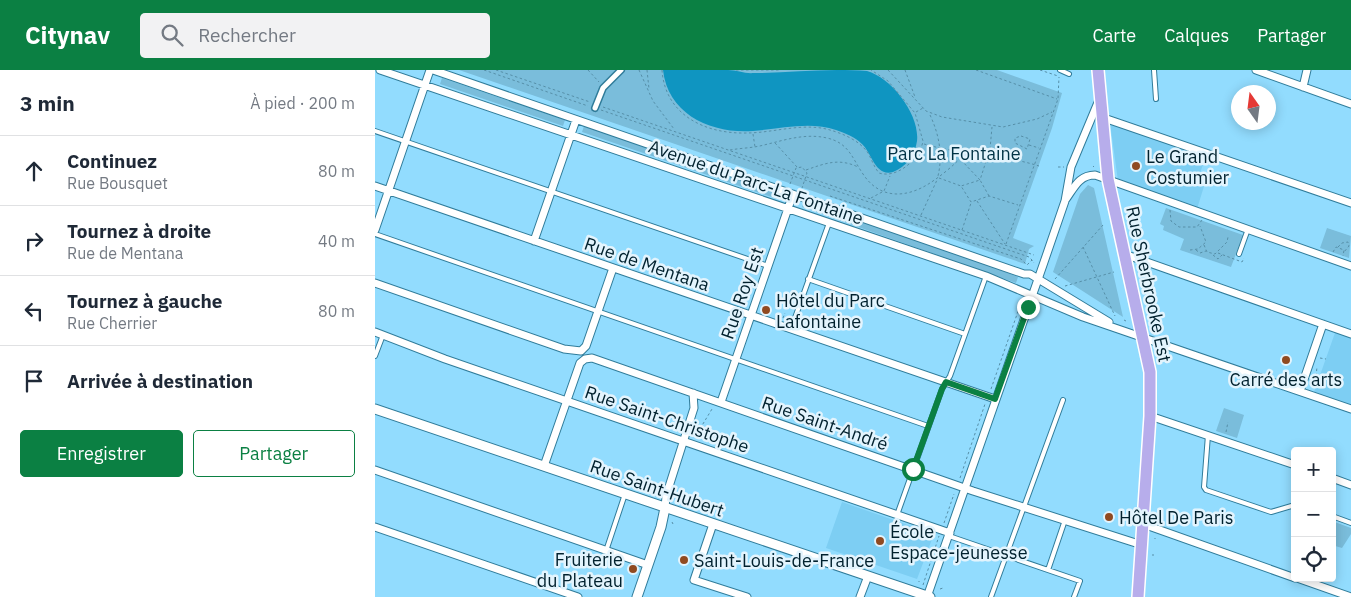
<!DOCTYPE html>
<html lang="fr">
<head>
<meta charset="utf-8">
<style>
  :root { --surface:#fff; --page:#f2f2f3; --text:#1f2937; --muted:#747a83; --line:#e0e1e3; --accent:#0b8043 }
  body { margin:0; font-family:"IBM Plex Sans",sans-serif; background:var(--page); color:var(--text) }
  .controls { position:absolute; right:15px; bottom:15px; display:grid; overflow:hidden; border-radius:5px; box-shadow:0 2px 12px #0003 }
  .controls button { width:45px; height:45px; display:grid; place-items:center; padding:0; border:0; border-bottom:1px solid var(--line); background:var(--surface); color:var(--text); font:25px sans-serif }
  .compass { position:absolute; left:856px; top:15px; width:45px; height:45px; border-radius:50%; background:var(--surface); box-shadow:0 2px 12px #0003; rotate:346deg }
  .stop { position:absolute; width:15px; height:15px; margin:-11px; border:4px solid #0b8043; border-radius:50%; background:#fff }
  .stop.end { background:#0b8043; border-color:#fff; box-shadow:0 1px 5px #0008 }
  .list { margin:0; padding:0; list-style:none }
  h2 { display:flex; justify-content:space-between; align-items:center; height:65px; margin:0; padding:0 20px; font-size:21px }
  h2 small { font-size:16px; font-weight:400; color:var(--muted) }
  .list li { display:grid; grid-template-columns:32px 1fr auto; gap:15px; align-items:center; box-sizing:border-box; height:70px; padding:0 20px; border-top:1px solid var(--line) }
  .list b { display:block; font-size:19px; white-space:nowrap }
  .list p { margin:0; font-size:16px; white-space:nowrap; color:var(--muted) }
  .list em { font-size:16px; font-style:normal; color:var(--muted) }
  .actions { display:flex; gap:10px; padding:15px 20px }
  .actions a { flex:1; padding:11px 0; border:1px solid var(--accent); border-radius:5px; text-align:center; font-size:18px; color:var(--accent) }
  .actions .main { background:var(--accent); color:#fff }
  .icon { flex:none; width:28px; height:28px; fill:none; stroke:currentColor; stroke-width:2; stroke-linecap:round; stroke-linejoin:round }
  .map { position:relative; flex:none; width:976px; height:527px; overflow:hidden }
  header { display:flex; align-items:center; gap:30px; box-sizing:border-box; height:70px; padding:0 25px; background:var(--accent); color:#fff }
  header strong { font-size:24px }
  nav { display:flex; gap:28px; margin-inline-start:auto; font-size:18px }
  .search { width:350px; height:45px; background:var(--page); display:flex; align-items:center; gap:12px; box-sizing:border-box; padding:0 18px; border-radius:5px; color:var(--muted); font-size:19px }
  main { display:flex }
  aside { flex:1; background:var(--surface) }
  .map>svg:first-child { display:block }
  .built { fill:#7dcef3 }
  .green { fill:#7abddb }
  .water { fill:#0f95c1 }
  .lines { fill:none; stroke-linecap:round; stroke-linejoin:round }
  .service-casing { stroke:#307c9a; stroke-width:6 }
  .pedestrian-casing { stroke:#307c9a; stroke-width:8 }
  .minor-casing { stroke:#307c9a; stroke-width:9 }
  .tertiary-casing { stroke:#307c9a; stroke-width:11 }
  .primary-casing { stroke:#fff; stroke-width:14 }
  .path { stroke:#568fa8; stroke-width:1; stroke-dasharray:2.5 2.5; stroke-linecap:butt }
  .service { stroke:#fff; stroke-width:4 }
  .pedestrian { stroke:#fff; stroke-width:5 }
  .minor { stroke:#fff; stroke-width:7 }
  .tertiary { stroke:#fff; stroke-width:9 }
  .primary { stroke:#b7adeb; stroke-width:11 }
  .route { stroke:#0b8043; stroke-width:6 }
  .poi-dot { fill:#904a21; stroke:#e3f4fd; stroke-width:2 }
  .labels { text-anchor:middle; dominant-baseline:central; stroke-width:5; stroke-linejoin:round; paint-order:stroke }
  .park-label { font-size:18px; fill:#003245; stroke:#e3f4fd }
  .poi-label { font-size:18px; fill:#01212e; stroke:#e3f4fd; text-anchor:start }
  .street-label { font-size:18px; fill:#01212e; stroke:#e3f4fd }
</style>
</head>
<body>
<header>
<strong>Citynav</strong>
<div class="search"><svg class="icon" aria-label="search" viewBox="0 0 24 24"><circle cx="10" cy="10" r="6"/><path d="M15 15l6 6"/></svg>Rechercher</div>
<nav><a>Carte</a><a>Calques</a><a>Partager</a></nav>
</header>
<main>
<aside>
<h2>3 min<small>À pied · 200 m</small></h2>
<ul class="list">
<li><svg class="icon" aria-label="ahead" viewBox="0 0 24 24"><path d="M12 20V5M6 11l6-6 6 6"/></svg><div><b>Continuez</b><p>Rue Bousquet</p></div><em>80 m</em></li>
<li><svg class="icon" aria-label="right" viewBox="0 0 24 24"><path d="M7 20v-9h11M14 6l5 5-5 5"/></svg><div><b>Tournez à droite</b><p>Rue de Mentana</p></div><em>40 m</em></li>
<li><svg class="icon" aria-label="left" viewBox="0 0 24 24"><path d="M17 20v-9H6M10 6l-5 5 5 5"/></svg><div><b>Tournez à gauche</b><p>Rue Cherrier</p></div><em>80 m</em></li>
<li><svg class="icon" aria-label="arrive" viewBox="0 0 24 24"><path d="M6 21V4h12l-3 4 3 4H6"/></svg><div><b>Arrivée à destination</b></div></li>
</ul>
<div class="actions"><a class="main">Enregistrer</a><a>Partager</a></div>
</aside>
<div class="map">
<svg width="976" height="527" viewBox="0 0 976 527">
  <rect width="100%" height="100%" fill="#92dcfe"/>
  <!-- built -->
  <path class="built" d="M735 53 831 86 823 109 830 113 822 139 743 111Z
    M961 260 976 265V339L938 325Z
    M467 432 559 464 542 509 451 478Z"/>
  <!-- green -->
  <path class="green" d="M84 0H622L687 23 677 58 638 168 659 176 654 179 650 194Z
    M67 8 190 50 188 56 65 14Z
    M209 56 404 122 402 129 207 62Z
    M713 115 719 118 748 247 678 202 705 124Z
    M429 132 618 197 643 207 641 213 427 137Z
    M791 138 868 165 856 197 805 180 809 169 788 160 789 156 785 154Z
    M952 158 976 166 974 188 945 178Z
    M849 338 869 345 862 368 841 361Z
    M957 451 976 458V464L967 478 957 475Z"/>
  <!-- water -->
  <path class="water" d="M288 0C310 0 331 0 353 0 362 0 370 4 379 3 407 3 434 0 462 0 472 0 483 0 492 1 517 8 545 45 542 71 540 85 531 97 518 102 500 107 497 83 487 74 480 67 470 63 461 60 435 51 404 59 378 61 337 64 293 45 288 0Z"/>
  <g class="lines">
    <defs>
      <path id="service" d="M685 0 694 4
        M779 0 781 29
        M0 61 393 196
        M0 164 553 356
        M864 184 873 159
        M433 209 590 264
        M416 259 454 153
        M0 286 8 265
        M833 365 829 417 831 420 896 442 920 435
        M522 445 567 319 575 306 611 206
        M957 446 976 453
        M574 466 705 511 699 527
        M231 481 250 424
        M673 500 690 450
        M616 527 688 330"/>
      <path id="pedestrian" d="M220 38 228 18 246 0"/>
      <path id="minor" d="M5 0 611 206 708 247 976 339
        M58 0 649 204H655L734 252
        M881 0 976 34
        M928 17 932 0
        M726 47 976 133
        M0 116 620 329
        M691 129C699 118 704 105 720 105L976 196
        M0 160 55 0
        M159 171 201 50
        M749 184 976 264
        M0 213 189 279 206 281 211 276 238 198
        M0 262 70 289 575 463
        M925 321 948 254
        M346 332 418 124
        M775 346 920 395
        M169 396 205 293 210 289 217 288 598 421 767 475
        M0 400 273 495
        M957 408 976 415
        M290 438 291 426 319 338 318 323
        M338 454 319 510 372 527
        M768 454 920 508
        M0 457 203 527
        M922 508 976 527
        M485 527 493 506
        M552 527 668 195 690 131 696 97 724 30"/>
      <path id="tertiary" d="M0 339 555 527
        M262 527 286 457 290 438"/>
      <path id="primary" d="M723 0 733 109 775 302V346L763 527"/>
    </defs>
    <!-- service casing -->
    <use href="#service" class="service-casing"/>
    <!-- pedestrian casing -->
    <use href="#pedestrian" class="pedestrian-casing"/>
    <!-- minor casing -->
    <use href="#minor" class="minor-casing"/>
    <!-- tertiary casing -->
    <use href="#tertiary" class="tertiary-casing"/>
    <!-- primary casing -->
    <use href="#primary" class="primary-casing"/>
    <!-- path -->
    <path class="path" d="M109 0 213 36
      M121 0 215 32
      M213 0 224 12
      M264 0 278 31 299 59
      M272 0 274 19
      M287 0C290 45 330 64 371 63 399 63 428 52 455 60 469 64 485 71 493 83 497 90 499 97 504 103 522 109 545 89 548 71L540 43 513 11 496 0
      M361 0H406
      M513 0 551 41 567 47 628 57 662 49 677 42
      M530 0 540 27
      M601 0 682 29
      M665 0 683 6
      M228 37 659 185
      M226 40 654 187 657 190
      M541 42 548 38
      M555 45C564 64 568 85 563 106
      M378 64 380 77
      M646 66 655 69 652 79 640 73V68Z
      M400 73 422 97
      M549 74C587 85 626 84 664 96
      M654 75 664 78
      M355 80C366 78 378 78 389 75 410 70 430 63 452 68 474 73 477 88 488 104 505 130 532 128 555 113 563 108 584 92 588 84
      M586 90 605 110 615 79 617 57
      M718 96 719 97
      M683 97H689
      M431 100C451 93 464 88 483 97
      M564 108 586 116
      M415 114 421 98 427 97 432 103 427 118
      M455 126 646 189 652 195 657 190 659 193
      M614 126 605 110 586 116 596 132 614 126 643 135
      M496 128 509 121 515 106
      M602 131 630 174
      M795 140 796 151 804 157H822L827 150
      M546 145 562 110
      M587 160 596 133
      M631 174 683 29 684 7
      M829 175 832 182 840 184 852 172 853 167
      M708 177 740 246
      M963 177 967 173 973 172 974 176 969 182
      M815 180 823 179 831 172 825 156
      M821 180 825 183 831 181
      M958 182 961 177 969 180 968 186
      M843 183 867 192 869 188
      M838 185 843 189 847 185
      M680 209 728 155
      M690 216 739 202
      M663 238 664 241
      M408 248 410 243
      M749 250 751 251
      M781 263 783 261
      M787 284H788
      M945 288 951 289
      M940 316 942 297
      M616 319 647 230
      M851 362 853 352
      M320 367 337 339
      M585 408 610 334
      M297 452 298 454
      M569 453 579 424
      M780 468V469
      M777 485H779
      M544 511V512
      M548 515 564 466
      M565 519 568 518"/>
    <!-- service -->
    <use href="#service" class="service"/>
    <!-- pedestrian -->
    <use href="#pedestrian" class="pedestrian"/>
    <!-- minor -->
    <use href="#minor" class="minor"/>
    <!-- tertiary -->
    <use href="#tertiary" class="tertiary"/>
    <!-- primary -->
    <use href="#primary" class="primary"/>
  </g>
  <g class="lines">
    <!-- route -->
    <path class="route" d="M538 399 567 319 571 312 620 329 653 237"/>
  </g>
  <!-- markers -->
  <g class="poi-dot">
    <circle cx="761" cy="96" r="5"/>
    <circle cx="391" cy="240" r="5"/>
    <circle cx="911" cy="290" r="5"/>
    <circle cx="734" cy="447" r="5"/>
    <circle cx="505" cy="471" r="5"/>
    <circle cx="309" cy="490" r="5"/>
    <circle cx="258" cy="499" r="5"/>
  </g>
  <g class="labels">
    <!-- park labels -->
    <g class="park-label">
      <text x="579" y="83">Parc La Fontaine</text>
    </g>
    <!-- poi labels -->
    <g class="poi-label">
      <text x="771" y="86">Le Grand<tspan x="771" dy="21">Costumier</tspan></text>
      <text x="401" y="230">Hôtel du Parc<tspan x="401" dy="21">Lafontaine</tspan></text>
      <text x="911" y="309" text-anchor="middle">Carré des arts</text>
      <text x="744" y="447">Hôtel De Paris</text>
      <text x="515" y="461">École<tspan x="515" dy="21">Espace-jeunesse</tspan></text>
      <text x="248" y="489" text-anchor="end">Fruiterie<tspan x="248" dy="21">du Plateau</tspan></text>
      <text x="319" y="490">Saint-Louis-de-France</text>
    </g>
    <!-- street labels -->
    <g class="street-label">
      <text transform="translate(381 112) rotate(19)">Avenue du Parc-La Fontaine</text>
      <text transform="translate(272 194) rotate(19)">Rue de Mentana</text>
      <text transform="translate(774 214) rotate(78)">Rue Sherbrooke Est</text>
      <text transform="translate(367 223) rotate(-71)">Rue Roy Est</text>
      <text transform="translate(292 349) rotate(19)">Rue Saint-Christophe</text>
      <text transform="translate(450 353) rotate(19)">Rue Saint-André</text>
      <text transform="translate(282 418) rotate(19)">Rue Saint-Hubert</text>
    </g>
  </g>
</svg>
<div class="controls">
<button>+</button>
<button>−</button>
<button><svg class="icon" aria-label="locate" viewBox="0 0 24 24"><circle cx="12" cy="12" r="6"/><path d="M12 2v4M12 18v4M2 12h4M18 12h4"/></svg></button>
</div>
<svg class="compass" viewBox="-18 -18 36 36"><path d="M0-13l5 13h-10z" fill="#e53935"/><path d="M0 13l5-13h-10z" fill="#747a83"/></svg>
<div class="stop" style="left:538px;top:399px"></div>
<div class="stop end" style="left:653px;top:237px"></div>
</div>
</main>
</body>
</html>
